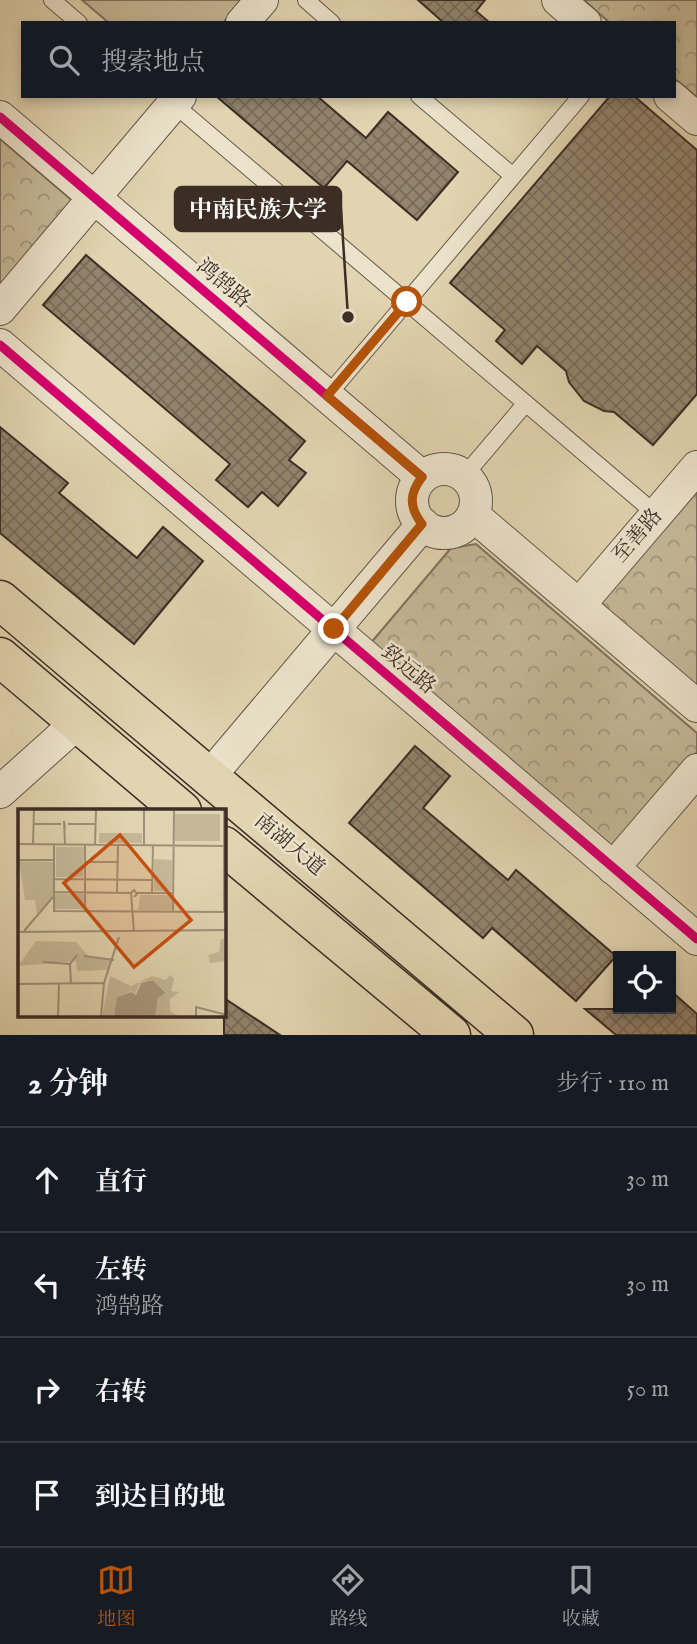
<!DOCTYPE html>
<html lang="zh">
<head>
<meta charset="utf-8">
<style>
  :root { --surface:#171b24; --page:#20242c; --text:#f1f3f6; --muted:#9ea1a6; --line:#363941; --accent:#b45309 }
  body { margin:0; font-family:"IM FELL English","Noto Serif SC",serif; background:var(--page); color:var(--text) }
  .controls { position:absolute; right:21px; bottom:21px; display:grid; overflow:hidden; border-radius:0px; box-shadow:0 4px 10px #0003 }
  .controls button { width:63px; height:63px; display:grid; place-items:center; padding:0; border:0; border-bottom:2px solid var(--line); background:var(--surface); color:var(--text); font:35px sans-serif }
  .stop { position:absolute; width:21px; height:21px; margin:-16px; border:5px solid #b45309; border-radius:50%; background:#fff }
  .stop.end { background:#b45309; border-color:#fff; box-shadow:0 2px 7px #0008 }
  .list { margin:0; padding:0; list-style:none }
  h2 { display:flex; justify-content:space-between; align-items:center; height:91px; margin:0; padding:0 28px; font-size:30px }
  h2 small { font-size:23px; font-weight:400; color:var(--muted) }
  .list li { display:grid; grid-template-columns:46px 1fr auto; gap:21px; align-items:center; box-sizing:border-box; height:105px; padding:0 28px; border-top:2px solid var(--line) }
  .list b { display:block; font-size:26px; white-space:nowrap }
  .list p { margin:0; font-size:23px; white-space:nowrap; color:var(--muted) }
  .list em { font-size:23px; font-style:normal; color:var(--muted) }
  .icon { flex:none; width:38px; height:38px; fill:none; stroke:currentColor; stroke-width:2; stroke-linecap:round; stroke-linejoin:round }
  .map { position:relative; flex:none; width:697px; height:1035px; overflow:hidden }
  .search { position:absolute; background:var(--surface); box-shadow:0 4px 10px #0003; left:21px; right:21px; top:21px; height:77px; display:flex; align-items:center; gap:18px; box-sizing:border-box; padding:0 24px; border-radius:0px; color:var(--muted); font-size:26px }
  .sheet { height:511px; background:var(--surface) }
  nav { display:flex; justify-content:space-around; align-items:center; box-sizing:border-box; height:98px; border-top:2px solid var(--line); background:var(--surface); font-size:19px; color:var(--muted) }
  nav a { display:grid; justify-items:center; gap:4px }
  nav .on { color:var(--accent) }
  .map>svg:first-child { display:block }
  .forest { fill:url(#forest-crowns); stroke:#80725e; stroke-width:2 }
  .green { fill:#c5b898; stroke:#80725e; stroke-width:2 }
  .building { fill:url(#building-cross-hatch); stroke:#3c2d25; stroke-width:2 }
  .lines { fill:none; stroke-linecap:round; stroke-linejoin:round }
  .service-casing { stroke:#655748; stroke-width:18 }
  .minor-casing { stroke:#655748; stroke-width:34 }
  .primary-casing { stroke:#3c2d25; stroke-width:41 }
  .service { stroke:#ece3cc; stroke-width:16 }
  .minor { stroke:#ece3cc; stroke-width:32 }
  .primary { stroke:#e1d4b0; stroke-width:38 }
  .cycleway-casing { stroke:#ece3cc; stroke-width:13 }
  .cycleway { stroke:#d6006c; stroke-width:9 }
  .route { stroke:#b45309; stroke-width:9 }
  .labels { text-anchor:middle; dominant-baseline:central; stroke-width:5; stroke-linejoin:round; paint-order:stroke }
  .street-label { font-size:21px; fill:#3c2d25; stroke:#ece3cc }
  .inset-road { fill:none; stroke:#9f9178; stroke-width:2 }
  .view { fill:#c65011; fill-opacity:0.15; stroke:#c65011; stroke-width:3.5 }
  .inset-edge { fill:none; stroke:#3c2d25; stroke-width:3.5 }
  .leader { fill:none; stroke:#3c2d25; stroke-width:2.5 }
  .callout-dot { fill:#3c2d25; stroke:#ece3cc; stroke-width:2.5 }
  .callout { fill:#3c2d25; stroke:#3c2d25; stroke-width:2.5 }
  .callout-label { font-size:23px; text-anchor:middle; font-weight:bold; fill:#fff }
</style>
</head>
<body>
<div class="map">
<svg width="697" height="1035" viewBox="0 0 697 1035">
  <defs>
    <pattern id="forest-crowns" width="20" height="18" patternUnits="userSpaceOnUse" patternTransform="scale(1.75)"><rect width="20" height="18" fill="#c5b898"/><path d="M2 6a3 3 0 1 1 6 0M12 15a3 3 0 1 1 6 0" fill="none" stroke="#a1967c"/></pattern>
    <pattern id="building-cross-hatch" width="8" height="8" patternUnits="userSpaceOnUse" patternTransform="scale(1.75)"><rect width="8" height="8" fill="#92846d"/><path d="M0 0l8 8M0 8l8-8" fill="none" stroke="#786c59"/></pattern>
  </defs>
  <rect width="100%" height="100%" fill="#e1d4b0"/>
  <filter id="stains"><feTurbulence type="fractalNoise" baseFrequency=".00286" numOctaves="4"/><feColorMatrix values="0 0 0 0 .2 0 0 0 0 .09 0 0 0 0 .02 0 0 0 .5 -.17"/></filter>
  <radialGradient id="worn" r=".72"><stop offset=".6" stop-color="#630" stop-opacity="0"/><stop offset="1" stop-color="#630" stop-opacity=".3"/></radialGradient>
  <!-- forest -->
  <path class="forest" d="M584 0H697V97L674 78V23H610Z
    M0 139 74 202 0 290Z
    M697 489V690L598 604Z
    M476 544 697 733V752L613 851 370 644 451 548Z"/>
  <!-- green -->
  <path class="green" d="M82 0H242L223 23H109Z"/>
  <!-- building -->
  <path class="building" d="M418 0H485L476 11 490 23H444Z
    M216 96H317L366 138 388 112 458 172 417 220 347 161 324 188Z
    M610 96H634L697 150V394L653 445 614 412 604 411 584 401 569 382 566 371 537 346 522 364 496 341 505 330 450 283Z
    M86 255 305 441 289 460 306 473 278 506 262 492 248 507 216 480 230 464 43 305Z
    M0 427 68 483 59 493 137 558 163 527 203 561 134 644 0 533Z
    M415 746 450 776 423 808 508 880 516 870 616 956 576 1001 492 928 483 938 349 823Z
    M671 991 697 1014V1035H616L585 1009H671Z
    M224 998 280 1035H224Z"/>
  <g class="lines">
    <defs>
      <path id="service" d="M52 0 79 23
        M306 0 332 23
        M419 96 513 176
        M169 100 656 514
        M327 396 581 96
        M464 476 526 403"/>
      <path id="minor" d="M558 0 585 23
        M242 23 262 0
        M670 96 697 119
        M0 117 422 477
        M0 309 180 96
        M0 345 697 939
        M412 501a32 32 0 1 1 64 0a32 32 0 1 1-64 0Z
        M473 515 697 706
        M579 605 697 467
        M209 777 423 524
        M0 792 77 723
        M613 868 697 770"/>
      <path id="primary" d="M0 600 514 1035
        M0 657 182 811
        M224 846 451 1035"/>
    </defs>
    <!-- service casing -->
    <use href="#service" class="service-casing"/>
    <!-- minor casing -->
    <use href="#minor" class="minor-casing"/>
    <!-- primary casing -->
    <use href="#primary" class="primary-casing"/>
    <!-- service -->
    <use href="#service" class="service"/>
    <!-- minor -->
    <use href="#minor" class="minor"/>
    <!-- primary -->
    <use href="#primary" class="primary"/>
    <defs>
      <path id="cycleway" d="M0 117 422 477
        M0 345 697 939"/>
    </defs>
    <!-- cycleway casing -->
    <use href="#cycleway" class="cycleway-casing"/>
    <!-- cycleway -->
    <use href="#cycleway" class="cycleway"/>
  </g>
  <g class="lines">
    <!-- route -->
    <path class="route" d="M334 629 422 524C409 507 409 494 422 477L327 396 407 302"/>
  </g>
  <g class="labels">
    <!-- street labels -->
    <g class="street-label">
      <text transform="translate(223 284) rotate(40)">鸿鹄路</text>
      <text transform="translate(638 536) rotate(-49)">至善路</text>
      <text transform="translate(408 670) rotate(40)">致远路</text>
      <text transform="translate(289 845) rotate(40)">南湖大道</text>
    </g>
  </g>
  <!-- overview -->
  <g transform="translate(18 809)">
    <rect width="208" height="208" fill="#e1d4b0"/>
    <path d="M81 24H124V34H81ZM136 50 154 51V82H136ZM1 52 35 53V87L19 105 17 91H7ZM37 85H66L65 100H37ZM122 86H154V101H120ZM203 130H208V152L192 154 190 146 201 143ZM18 132 58 133 71 148 96 150 89 161 59 162 58 152 0 157ZM152 166 156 170 153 182 161 183 152 190V202L161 208 137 207 140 189 149 184 135 171 122 173 117 185 113 182 99 188 96 208H84L92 167 113 177 134 167 148 171Z" fill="#c5b898"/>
    <path d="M157 5H202V32H157ZM38 38H66L65 68H38Z" fill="#c5b898"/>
    <path d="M135 171 148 184 140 189 137 208H96L99 188 113 183 118 186 123 174Z" fill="#a99b81"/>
    <path class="inset-road" d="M15 15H43M50 15H77M47 19 46 12 47 35M0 35 206 37M15 35 16 0M36 35V102L206 103V0M77 36 78 0M126 36V0M0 51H36M67 53H99M36 70 134 71M36 83 113 84M99 84 100 36M119 84H155M134 84 135 36M67 102V35M155 103 156 0M6 122 35 88M0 123 209 121M116 123 113 84 116 81 119 85 116 88M66 147 96 151M25 153 52 155M0 175 86 174M53 175 52 155 59 146M40 208 41 175M83 208 86 174 101 128M178 208V198L209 206"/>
    <path class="view" d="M102 26 173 111 116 158 46 74Z"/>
    <rect width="208" height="208" class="inset-edge"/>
  </g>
  <!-- callouts -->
  <path class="leader" d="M348 317L341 209"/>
  <circle class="callout-dot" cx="348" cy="317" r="7"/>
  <rect class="callout" x="175" y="187" width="166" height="44" rx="7"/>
  <g class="callout-label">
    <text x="258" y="217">中南民族大学</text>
  </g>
  <rect width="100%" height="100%" filter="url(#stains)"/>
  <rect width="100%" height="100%" fill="url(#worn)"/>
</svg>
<div class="controls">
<button><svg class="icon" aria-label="locate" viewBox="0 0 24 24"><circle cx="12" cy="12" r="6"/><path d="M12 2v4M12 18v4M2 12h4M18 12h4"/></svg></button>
</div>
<div class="stop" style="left:407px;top:302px"></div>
<div class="stop end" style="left:334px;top:629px"></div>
<div class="search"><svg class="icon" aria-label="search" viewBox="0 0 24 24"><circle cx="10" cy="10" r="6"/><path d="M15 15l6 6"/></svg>搜索地点</div>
</div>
<section class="sheet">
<h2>2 分钟<small>步行 · 110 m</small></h2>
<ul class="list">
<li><svg class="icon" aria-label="ahead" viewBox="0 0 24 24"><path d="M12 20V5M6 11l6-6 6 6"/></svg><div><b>直行</b></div><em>30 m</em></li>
<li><svg class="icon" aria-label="left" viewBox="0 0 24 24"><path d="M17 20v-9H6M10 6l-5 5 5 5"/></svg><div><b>左转</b><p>鸿鹄路</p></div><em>30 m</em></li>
<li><svg class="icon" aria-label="right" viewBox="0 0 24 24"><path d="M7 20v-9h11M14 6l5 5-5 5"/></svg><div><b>右转</b></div><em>50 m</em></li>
<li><svg class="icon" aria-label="arrive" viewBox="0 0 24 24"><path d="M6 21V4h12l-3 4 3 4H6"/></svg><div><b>到达目的地</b></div></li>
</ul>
</section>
<nav>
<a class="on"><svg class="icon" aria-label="map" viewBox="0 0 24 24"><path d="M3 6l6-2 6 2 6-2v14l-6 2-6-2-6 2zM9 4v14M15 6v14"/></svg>地图</a>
<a><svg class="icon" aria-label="directions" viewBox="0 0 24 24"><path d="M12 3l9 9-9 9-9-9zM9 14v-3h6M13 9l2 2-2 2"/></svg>路线</a>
<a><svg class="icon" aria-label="saved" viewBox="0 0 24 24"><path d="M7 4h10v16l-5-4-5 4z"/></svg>收藏</a>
</nav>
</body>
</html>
